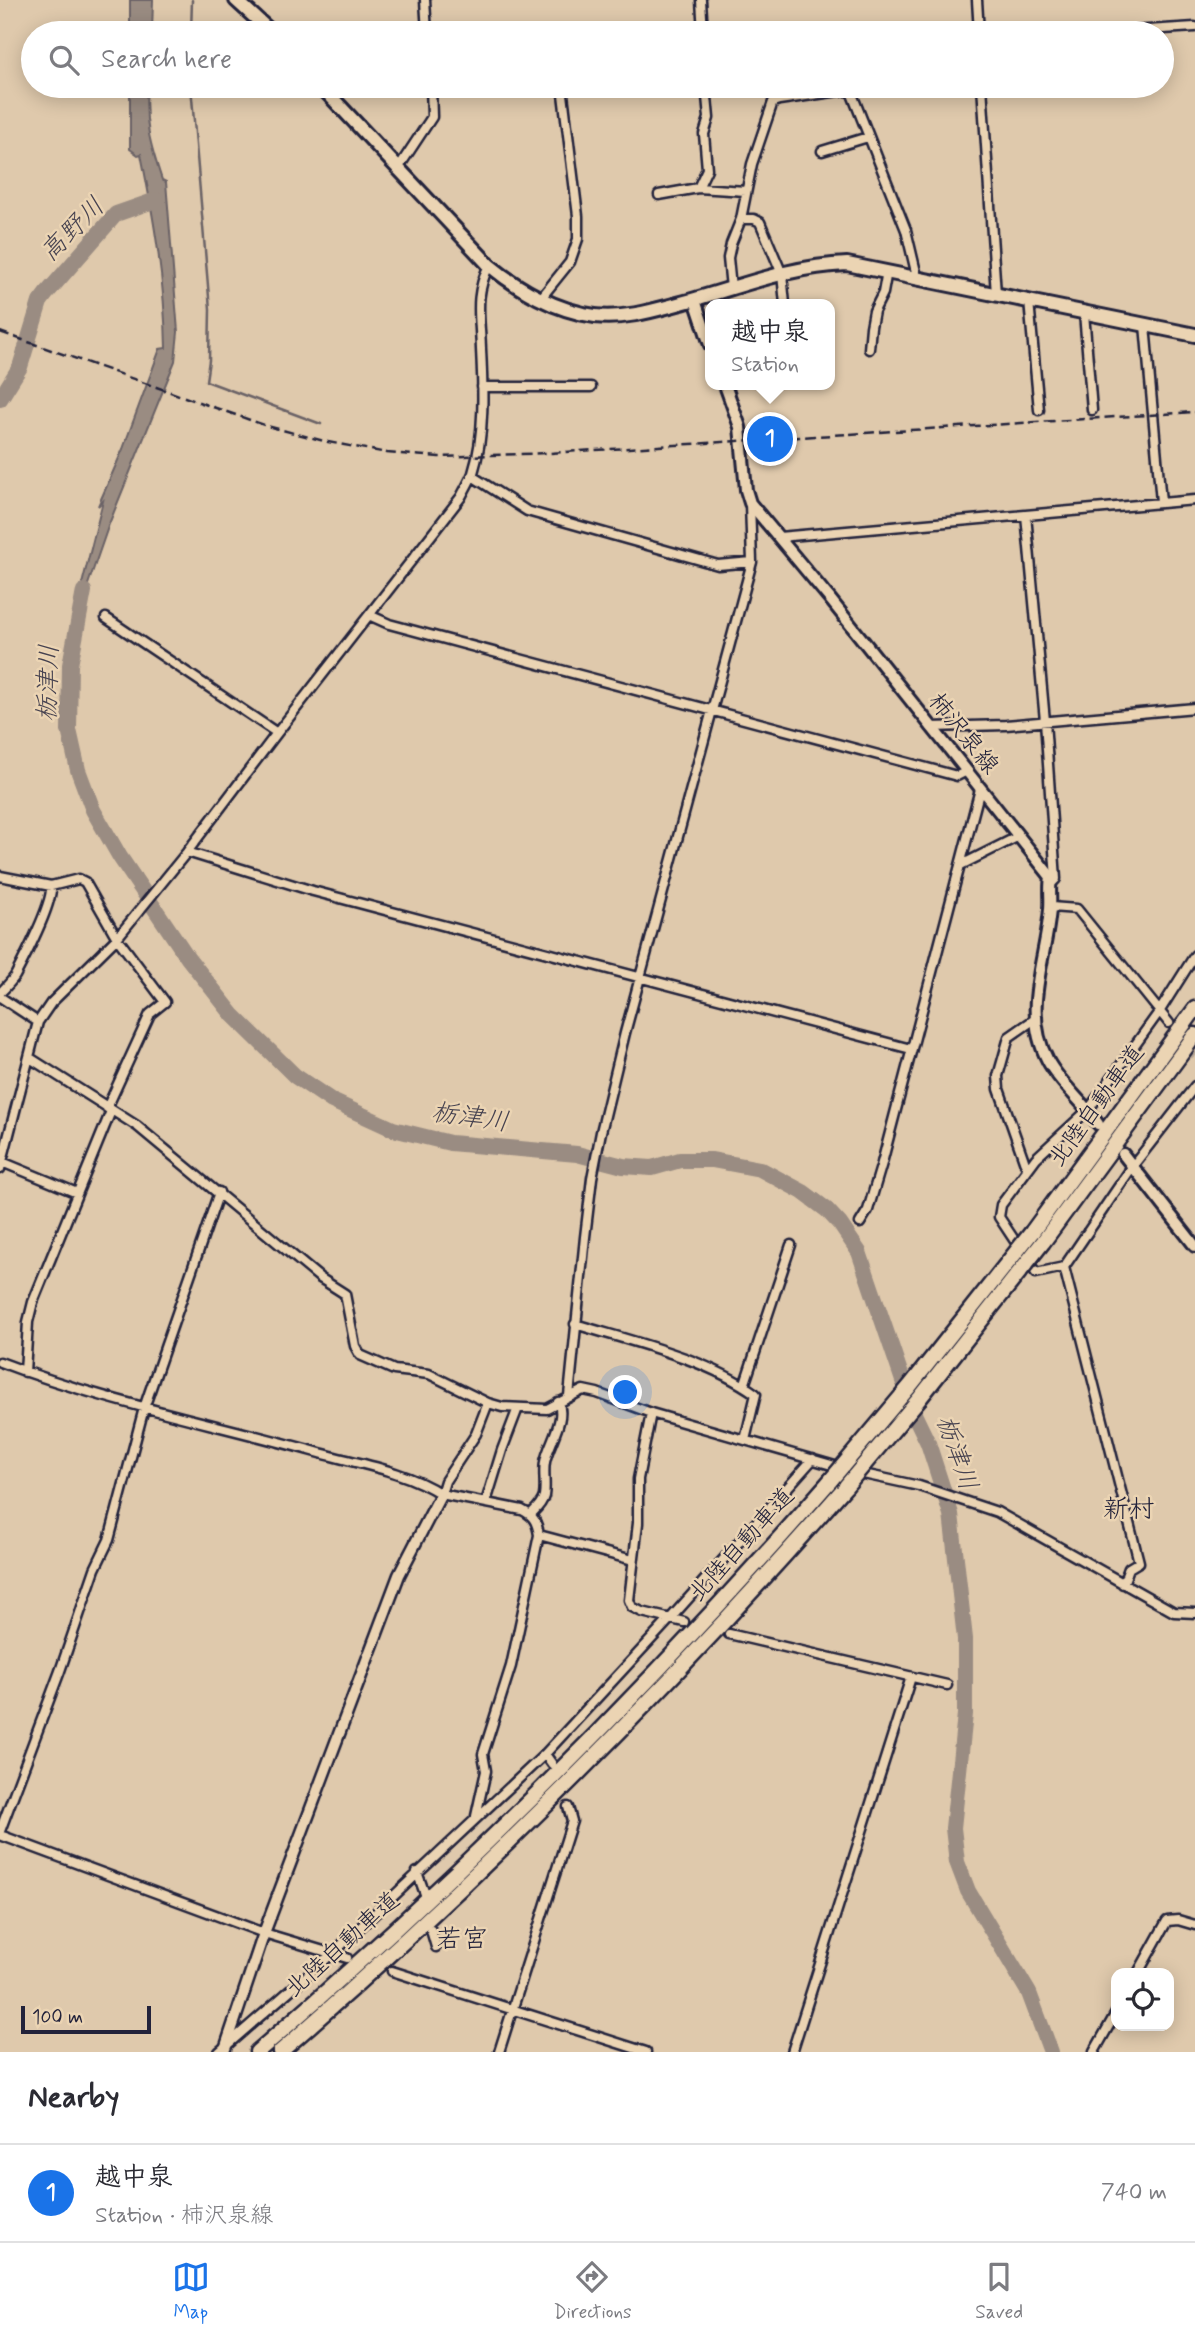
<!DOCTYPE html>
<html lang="en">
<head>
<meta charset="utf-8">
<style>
  :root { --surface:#fff; --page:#f2f2f3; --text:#2b2b33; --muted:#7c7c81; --line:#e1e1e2; --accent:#1a73e8 }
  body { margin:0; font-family:Mynerve,"Klee One",sans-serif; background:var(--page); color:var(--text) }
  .controls { position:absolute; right:21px; bottom:21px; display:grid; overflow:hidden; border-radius:14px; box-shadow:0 4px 18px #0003 }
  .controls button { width:63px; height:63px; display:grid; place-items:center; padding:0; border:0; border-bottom:2px solid var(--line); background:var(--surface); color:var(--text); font:35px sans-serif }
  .scale { position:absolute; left:21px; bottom:18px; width:130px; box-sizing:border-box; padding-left:7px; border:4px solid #22223b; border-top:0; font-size:19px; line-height:24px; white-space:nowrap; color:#22223b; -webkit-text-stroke:5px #ebd4b3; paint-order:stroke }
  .you { position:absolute; left:626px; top:1393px; width:24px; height:24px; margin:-18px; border:5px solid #fff; border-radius:50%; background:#1a73e8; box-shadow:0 0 0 10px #1a73e833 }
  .badge { display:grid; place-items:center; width:46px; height:46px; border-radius:50%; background:var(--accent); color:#fff; font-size:23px; font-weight:700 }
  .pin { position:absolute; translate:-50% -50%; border:4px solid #fff; box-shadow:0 2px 7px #0006 }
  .popup { position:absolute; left:705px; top:299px; width:130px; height:91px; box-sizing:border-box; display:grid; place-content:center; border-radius:14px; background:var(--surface); filter:drop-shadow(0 2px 5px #0005); font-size:23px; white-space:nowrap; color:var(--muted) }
  .popup b { font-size:26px; color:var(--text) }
  .popup::after { content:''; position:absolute; left:50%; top:100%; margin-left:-14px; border:14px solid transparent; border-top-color:var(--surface) }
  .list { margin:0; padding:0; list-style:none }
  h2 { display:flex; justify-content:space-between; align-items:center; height:91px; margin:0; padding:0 28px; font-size:30px }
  h2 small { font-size:23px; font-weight:400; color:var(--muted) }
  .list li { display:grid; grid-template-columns:46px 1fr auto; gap:21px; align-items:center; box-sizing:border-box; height:98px; padding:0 28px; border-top:2px solid var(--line) }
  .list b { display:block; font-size:26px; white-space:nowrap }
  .list p { margin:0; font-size:23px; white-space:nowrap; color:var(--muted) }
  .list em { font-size:23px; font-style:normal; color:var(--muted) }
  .icon { flex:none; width:38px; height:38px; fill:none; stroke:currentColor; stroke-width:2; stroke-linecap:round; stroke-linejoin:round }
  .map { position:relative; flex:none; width:1195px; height:2052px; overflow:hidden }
  .search { position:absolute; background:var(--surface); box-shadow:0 4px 18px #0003; left:21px; right:21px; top:21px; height:77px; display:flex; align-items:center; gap:18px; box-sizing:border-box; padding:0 24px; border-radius:38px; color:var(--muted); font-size:26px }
  .sheet { height:189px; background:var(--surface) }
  nav { display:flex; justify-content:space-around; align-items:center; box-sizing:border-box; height:98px; border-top:2px solid var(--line); background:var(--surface); font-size:19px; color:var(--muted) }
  nav a { display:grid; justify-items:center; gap:4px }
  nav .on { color:var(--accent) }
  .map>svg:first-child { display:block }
  .water { fill:#9a8c82; stroke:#6a6266; stroke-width:2 }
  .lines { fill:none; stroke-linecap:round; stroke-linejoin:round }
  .stream { stroke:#6a6266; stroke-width:2.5 }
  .river { stroke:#9a8c82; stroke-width:16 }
  .minor-tunnel { stroke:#b9a895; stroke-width:8; stroke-dasharray:8 4; stroke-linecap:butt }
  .minor-casing { stroke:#22223b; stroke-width:13 }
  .tertiary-casing { stroke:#22223b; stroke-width:15 }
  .secondary-casing { stroke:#22223b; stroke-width:16 }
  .primary-casing { stroke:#22223b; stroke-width:18 }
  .motorway-casing { stroke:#22223b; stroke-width:19 }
  .minor { stroke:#ebd4b3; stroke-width:8 }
  .tertiary { stroke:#ebd4b3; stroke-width:10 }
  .secondary { stroke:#ebd4b3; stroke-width:10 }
  .primary { stroke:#ebd4b3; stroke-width:12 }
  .motorway { stroke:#ebd4b3; stroke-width:14 }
  .rail { stroke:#22223b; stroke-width:2.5; stroke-dasharray:10 5; stroke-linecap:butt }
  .motorway-bridge-casing { stroke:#22223b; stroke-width:19; stroke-linecap:butt }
  .motorway-bridge { stroke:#ebd4b3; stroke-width:14 }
  .labels { text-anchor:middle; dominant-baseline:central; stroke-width:5; stroke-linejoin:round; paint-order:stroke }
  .street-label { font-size:24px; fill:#22223b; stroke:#ebd4b3 }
  .water-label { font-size:26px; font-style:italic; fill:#464250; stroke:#ebd4b3 }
  .neighbourhood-label { font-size:26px; fill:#22223b; stroke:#ebd4b3 }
</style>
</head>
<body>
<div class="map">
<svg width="1195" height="2052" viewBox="0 0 1195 2052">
  <rect width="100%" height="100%" fill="#dfc9ac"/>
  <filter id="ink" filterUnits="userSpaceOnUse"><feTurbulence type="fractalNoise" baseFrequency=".0143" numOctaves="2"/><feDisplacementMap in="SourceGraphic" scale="14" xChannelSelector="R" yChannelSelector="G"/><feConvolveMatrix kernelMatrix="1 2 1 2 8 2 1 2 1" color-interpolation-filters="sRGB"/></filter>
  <g filter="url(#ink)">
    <!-- water -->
    <path class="water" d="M130 0H153L152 33H130Z
      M130 86H147C144 123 150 144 162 180L166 182 178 332 175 361 109 524 74 625 78 600 103 501 98 506 123 449 160 349 166 348C165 282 154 219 141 154L138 155 130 149Z"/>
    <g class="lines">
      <!-- stream -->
      <path class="stream" d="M191 33 192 0
        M191 86 210 309 209 360 206 381 321 424
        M734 388 743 422"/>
      <!-- river -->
      <path class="river" d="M0 399 20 367 40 302 46 294 116 214 156 200
        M84 591 70 665 69 730 78 770 93 810 120 857 188 958 233 1015 295 1076 332 1101 393 1129 450 1143 577 1154 623 1166 652 1168 680 1160H712L760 1169 803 1192 827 1210 840 1224 859 1252 915 1416 928 1443 951 1514 965 1639V1714L953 1828 957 1862 968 1891 1029 1993 1051 2052"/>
      <!-- minor-tunnel -->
      <path class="minor-tunnel" d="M1175 1031 1195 1057"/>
      <defs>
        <path id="minor" d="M425 0 427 33
          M701 0 703 33
          M977 0 979 33
          M1100 33 1195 27
          M982 86 996 294
          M779 100 846 90 852 94 906 230 916 272 915 277
          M822 151 868 137
          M397 170 432 117 431 86
          M698 188 707 169 704 134 709 118 706 86
          M659 195 698 188 746 191
          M741 219H754L760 222 782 274 785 304
          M731 288 728 258 731 244 741 219 752 164 773 102 779 100 778 86
          M541 298 570 262 578 239V216L562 86
          M1029 301 1039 410
          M1084 313 1092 410
          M1145 325 1161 502
          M869 349 871 327 874 311 883 293 887 271
          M482 387H591
          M472 476 527 511 718 565 752 562
          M1026 515 1045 721 1056 879 1052 883
          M779 537 1195 500
          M369 615 389 624 957 776 967 771
          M106 618 277 733
          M931 727 1006 725 1195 708
          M187 852 313 891 911 1049
          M961 865 1019 836
          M0 876 51 886 79 879 85 882 117 938 165 1002 150 1014 107 1108
          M1051 907 1077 909 1169 1023
          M1195 955 1159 1012 1089 1109 1036 1158 1001 1205 999 1217 1036 1273 1064 1267 1132 1167 1195 1086
          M0 993C5 988 11 982 15 976 24 959 53 903 51 886
          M0 997 38 1022
          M30 1058 137 1126 320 1278 345 1294 355 1346 360 1355 394 1370 429 1374 488 1403 502 1407 547 1409 583 1390 597 1393 651 1413 842 1468
          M2 1162 77 1193
          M0 1169 38 1022 51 1003 117 938 187 852 277 733 461 497C465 489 470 481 473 473 485 435 483 388 481 349 480 315 474 297 489 265
          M1027 1169 999 1089 998 1076 1009 1037 1035 1019
          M860 1223 868 1210 882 1163 980 789
          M1064 1267 1139 1562 1129 1568 1123 1584
          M575 1324C634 1342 705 1358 756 1394L745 1440
          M0 1362C104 1402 213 1423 320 1453 360 1464 406 1471 441 1494L522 1510C534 1516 537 1522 539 1535L511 1666 483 1754 486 1771 476 1816
          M25 1372 28 1322 33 1302 111 1111
          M744 1386 791 1245
          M569 1396 585 1237 592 1178 601 1132 625 1033 752 562 750 503
          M651 1413 638 1479V1523L629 1600 632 1607 642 1612 684 1622
          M854 1472 919 1486 997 1512 1174 1612 1195 1613
          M441 1494 445 1481 476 1434 488 1403
          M486 1502 502 1450 518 1408
          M531 1514C536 1509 542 1504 544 1496 546 1485 543 1473 545 1462 548 1444 567 1419 558 1402
          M539 1535 633 1560
          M729 1634 947 1685
          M545 1754 552 1764
          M0 1831 60 1671 95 1569 109 1540 144 1408 219 1192
          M0 1835 264 1933 347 1958
          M417 1872 425 1894
          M431 1930 436 1947
          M392 1971 646 2052
          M1138 1973 1167 1921 1178 1920 1195 1925
          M219 2052 333 1953 545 1754 670 1619 813 1459
          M499 2052 572 1821 568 1807
          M792 2052 911 1677
          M1094 2052 1116 2013"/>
        <path id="tertiary" d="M224 2052 264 1933 399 1575 441 1494"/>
        <path id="secondary" d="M695 300 710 345
          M725 385 740 427 746 490 750 503 830 599 1051 877C1049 888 1051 898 1050 909 1046 961 1021 1011 1048 1061 1061 1085 1083 1101 1098 1124
          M1123 1154 1195 1246"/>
        <path id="primary" d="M236 0 272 33
          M321 86 489 265C518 289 556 311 595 316 622 319 648 312 674 305 732 290 787 266 847 264L1195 335"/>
        <path id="motorway" d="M1032 1232 1195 1009
          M1043 1242 1195 1035
          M257 2052C462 1876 652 1685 830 1481
          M280 2052C482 1877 670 1687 846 1486"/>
      </defs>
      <!-- minor casing -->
      <use href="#minor" class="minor-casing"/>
      <!-- tertiary casing -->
      <use href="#tertiary" class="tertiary-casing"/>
      <!-- secondary casing -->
      <use href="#secondary" class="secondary-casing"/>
      <!-- primary casing -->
      <use href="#primary" class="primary-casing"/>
      <!-- motorway casing -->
      <use href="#motorway" class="motorway-casing"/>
      <!-- minor -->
      <use href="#minor" class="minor"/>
      <!-- tertiary -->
      <use href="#tertiary" class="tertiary"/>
      <!-- secondary -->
      <use href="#secondary" class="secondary"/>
      <!-- primary -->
      <use href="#primary" class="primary"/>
      <!-- motorway -->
      <use href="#motorway" class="motorway"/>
      <!-- rail -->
      <path class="rail" d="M0 332 267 426 328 442 387 453 439 457 549 453 1195 412"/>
      <defs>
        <path id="motorway-bridge" d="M830 1481 910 1386 1032 1232
          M846 1486 919 1399 1043 1242"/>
      </defs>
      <!-- motorway-bridge casing -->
      <use href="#motorway-bridge" class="motorway-bridge-casing"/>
      <!-- motorway-bridge -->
      <use href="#motorway-bridge" class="motorway-bridge"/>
    </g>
  </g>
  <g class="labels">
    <!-- street labels -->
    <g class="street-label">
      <text transform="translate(963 734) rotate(51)">柿沢泉線</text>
      <text transform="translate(1097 1106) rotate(-54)">北陸自動車道</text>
      <text transform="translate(742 1545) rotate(-48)">北陸自動車道</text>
      <text transform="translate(343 1945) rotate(-42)">北陸自動車道</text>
    </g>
    <!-- water labels -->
    <g class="water-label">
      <text transform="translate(73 230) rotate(-45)">高野川</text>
      <text transform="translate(49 683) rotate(-88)">栃津川</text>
      <text transform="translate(470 1118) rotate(8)">栃津川</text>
      <text transform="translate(956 1453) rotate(71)">栃津川</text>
    </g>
    <!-- neighbourhood labels -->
    <g class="neighbourhood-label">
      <text x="1129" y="1510">新村</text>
      <text x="462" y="1940">若宮</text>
    </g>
  </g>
</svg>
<div class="controls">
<button><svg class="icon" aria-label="locate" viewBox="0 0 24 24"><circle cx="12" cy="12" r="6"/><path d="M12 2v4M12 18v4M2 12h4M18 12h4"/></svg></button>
</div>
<div class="scale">100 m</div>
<div class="you"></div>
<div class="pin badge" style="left:770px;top:439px">1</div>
<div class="popup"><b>越中泉</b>Station</div>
<div class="search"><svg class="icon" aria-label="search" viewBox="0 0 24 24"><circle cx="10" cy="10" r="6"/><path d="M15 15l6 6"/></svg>Search here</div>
</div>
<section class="sheet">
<h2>Nearby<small></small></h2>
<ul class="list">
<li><span class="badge">1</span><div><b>越中泉</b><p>Station · 柿沢泉線</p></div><em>740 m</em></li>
</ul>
</section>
<nav>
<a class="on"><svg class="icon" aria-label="map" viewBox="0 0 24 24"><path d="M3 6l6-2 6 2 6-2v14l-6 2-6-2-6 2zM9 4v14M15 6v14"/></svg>Map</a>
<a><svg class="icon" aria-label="directions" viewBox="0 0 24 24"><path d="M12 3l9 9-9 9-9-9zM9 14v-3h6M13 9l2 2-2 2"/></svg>Directions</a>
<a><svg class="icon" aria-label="saved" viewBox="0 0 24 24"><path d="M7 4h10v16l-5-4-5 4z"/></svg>Saved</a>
</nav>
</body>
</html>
